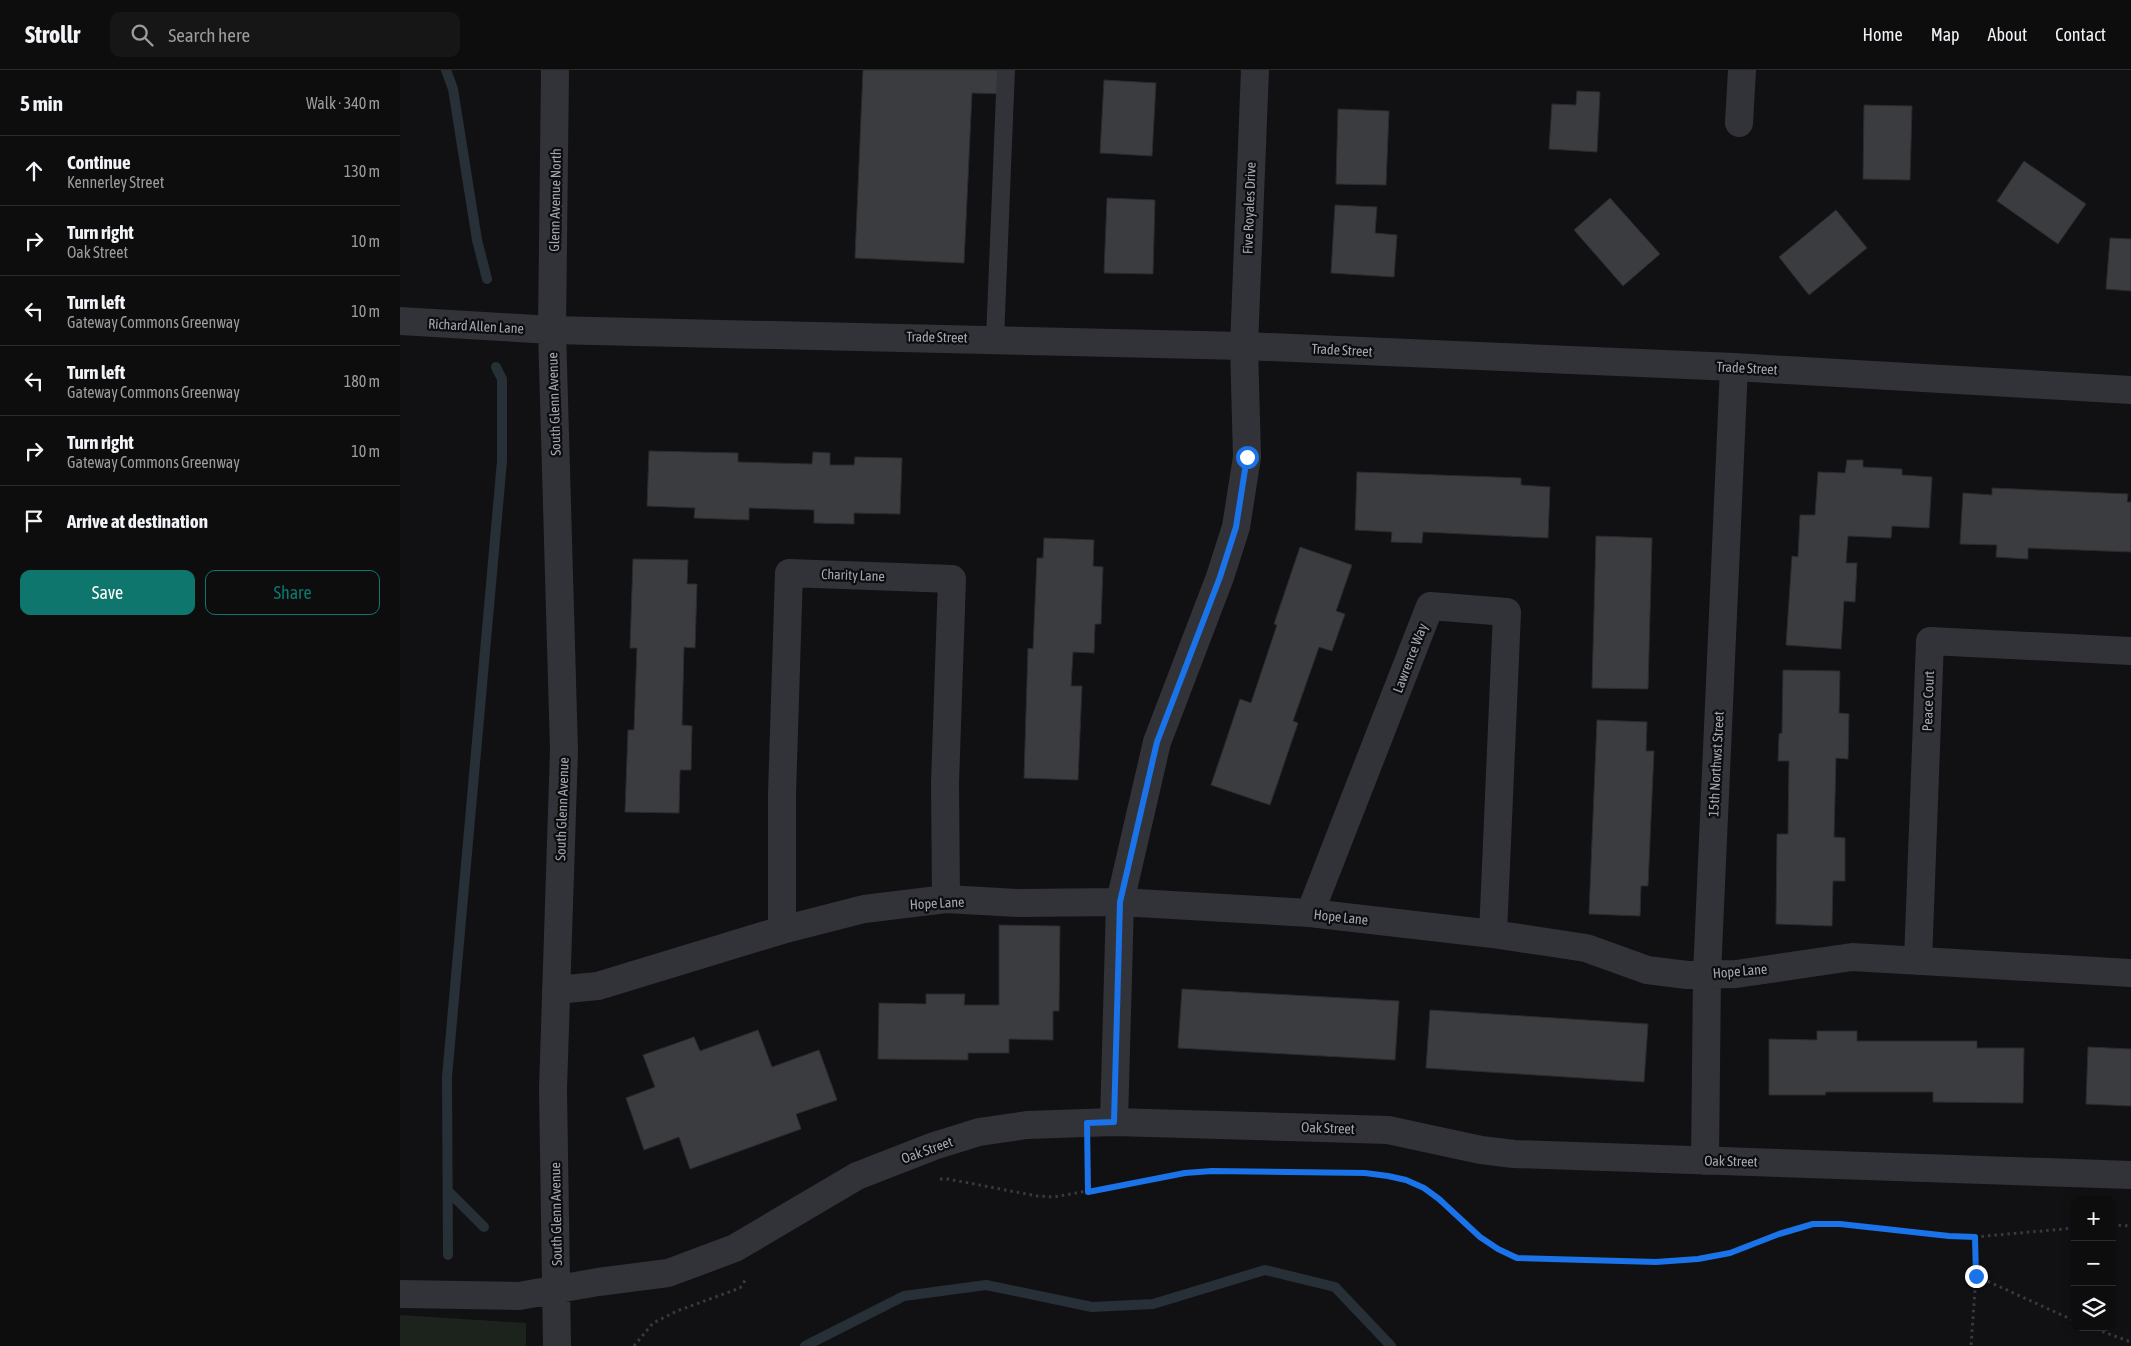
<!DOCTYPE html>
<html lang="en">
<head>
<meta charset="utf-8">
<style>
  :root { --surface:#0d0d0e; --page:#161617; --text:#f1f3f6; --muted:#9a9c9e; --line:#2d2d2e; --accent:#0f766e }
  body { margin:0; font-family:"Asap Condensed",sans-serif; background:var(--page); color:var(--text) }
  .controls { position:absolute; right:15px; bottom:15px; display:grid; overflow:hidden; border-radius:10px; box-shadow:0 2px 12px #0003 }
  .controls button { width:45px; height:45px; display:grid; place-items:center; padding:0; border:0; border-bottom:1px solid var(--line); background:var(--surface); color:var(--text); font:25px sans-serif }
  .stop { position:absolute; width:15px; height:15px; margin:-11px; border:4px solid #1a73e8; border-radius:50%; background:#fff }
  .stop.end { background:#1a73e8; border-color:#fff; box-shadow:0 1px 5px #0008 }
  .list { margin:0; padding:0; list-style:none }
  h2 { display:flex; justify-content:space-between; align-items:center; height:65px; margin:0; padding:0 20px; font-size:21px }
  h2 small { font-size:16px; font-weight:400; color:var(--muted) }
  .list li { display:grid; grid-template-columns:32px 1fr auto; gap:15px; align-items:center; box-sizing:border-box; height:70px; padding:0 20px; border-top:1px solid var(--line) }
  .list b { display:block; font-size:19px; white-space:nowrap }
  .list p { margin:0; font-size:16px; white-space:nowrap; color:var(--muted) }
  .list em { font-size:16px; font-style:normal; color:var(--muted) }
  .actions { display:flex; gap:10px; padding:15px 20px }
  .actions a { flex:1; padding:11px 0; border:1px solid var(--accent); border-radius:10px; text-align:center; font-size:18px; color:var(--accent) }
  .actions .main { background:var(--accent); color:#fff }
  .icon { flex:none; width:28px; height:28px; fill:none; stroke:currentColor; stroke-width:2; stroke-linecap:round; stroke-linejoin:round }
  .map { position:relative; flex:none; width:1731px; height:1276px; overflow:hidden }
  header { display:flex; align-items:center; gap:30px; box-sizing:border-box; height:70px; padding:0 25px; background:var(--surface); border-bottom:1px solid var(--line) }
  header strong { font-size:24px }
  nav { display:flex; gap:28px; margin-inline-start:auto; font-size:18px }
  .search { width:350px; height:45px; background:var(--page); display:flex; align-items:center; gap:12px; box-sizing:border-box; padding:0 18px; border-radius:10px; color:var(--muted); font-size:19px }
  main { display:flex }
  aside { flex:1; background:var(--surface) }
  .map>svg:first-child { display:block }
  .green { fill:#1c231d }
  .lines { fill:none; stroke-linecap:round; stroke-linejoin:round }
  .stream { stroke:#273037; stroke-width:10 }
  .building { fill:#3b3c40; stroke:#2b2b2f }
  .path { stroke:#383a3f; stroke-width:3; stroke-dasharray:2.5 4; stroke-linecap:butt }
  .service { stroke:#323338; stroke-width:18 }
  .minor { stroke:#323338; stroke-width:28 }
  .tertiary { stroke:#323338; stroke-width:28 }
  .route { stroke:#1a73e8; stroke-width:6 }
  .labels { text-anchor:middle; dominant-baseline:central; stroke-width:4.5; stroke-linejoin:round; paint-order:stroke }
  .street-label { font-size:14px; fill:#a2a7b4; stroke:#0d0c0e }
</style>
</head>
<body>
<header>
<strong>Strollr</strong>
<div class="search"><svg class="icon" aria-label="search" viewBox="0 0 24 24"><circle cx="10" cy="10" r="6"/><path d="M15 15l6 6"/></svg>Search here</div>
<nav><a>Home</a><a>Map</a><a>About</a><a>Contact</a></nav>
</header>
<main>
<aside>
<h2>5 min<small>Walk · 340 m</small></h2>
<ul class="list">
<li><svg class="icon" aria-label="ahead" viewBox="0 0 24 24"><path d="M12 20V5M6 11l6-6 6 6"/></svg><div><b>Continue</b><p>Kennerley Street</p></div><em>130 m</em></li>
<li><svg class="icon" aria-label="right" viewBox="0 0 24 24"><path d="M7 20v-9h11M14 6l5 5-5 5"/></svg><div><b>Turn right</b><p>Oak Street</p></div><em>10 m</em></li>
<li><svg class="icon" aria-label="left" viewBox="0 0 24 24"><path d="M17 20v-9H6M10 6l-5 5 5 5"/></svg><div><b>Turn left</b><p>Gateway Commons Greenway</p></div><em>10 m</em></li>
<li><svg class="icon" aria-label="left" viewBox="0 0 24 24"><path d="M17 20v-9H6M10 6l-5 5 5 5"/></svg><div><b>Turn left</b><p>Gateway Commons Greenway</p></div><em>180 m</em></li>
<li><svg class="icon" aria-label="right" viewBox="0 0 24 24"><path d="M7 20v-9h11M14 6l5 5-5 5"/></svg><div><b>Turn right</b><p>Gateway Commons Greenway</p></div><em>10 m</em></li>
<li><svg class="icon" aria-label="arrive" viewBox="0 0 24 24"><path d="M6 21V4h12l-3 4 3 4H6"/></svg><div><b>Arrive at destination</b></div></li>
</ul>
<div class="actions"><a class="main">Save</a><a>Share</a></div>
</aside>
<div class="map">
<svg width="1731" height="1276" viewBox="0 0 1731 1276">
  <rect width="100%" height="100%" fill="#111113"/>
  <!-- green -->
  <path class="green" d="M0 1245 126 1253V1276H0Z"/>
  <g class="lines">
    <!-- stream -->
    <path class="stream" d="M46 0 53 19 77 170 87 209
      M48 1121 84 1157
      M48 1185 47 1007 102 391V309L96 297
      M405 1276 504 1226 586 1215 692 1237 753 1234 865 1200 935 1217 991 1276"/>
  </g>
  <!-- building -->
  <path class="building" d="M463 0H604L602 24 572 23 564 193 455 188Z
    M704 10 756 13 752 86 700 83Z
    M1177 21 1200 22 1197 82 1149 79 1152 34 1176 35Z
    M1464 35 1512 36 1510 110 1463 109Z
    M938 39 989 41 986 115 936 114Z
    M1624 91 1686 134 1658 174 1597 131Z
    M707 128 755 130 753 204 704 203Z
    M1210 128 1260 184 1223 216 1174 160Z
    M935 135 977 137 975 163 997 165 994 207 931 203Z
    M1436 140 1467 178 1409 225 1379 187Z
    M1710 168 1731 169V221L1706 219Z
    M249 381 338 383V392L412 394 413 382 430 383V395H454L455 387 502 388 500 444 454 443V454L414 453V440L349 438V450L294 448 295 438 247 436Z
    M1447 390H1463V397L1502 399V405L1532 407 1529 458 1492 456 1491 468 1448 466 1446 493H1457L1455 532 1444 531 1441 579 1386 575 1392 486 1398 487 1400 445H1415L1418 402 1445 403Z
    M957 402 1121 408V415L1150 417 1148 468 1023 462 1022 473 991 472 992 462 955 460Z
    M1592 418 1728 424 1727 432H1731V482L1628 478V489L1596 487 1597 475 1560 474 1563 423 1592 425Z
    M1196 466 1252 468 1248 619 1192 618Z
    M644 468 694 470 693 496 703 497 701 554H695L694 583 673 582 671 616H682L678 710 624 708 628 578 633 579 637 488H643Z
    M900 477 952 495 936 541 945 544 932 581 919 577 893 651 898 653 870 735 811 715 840 629 851 633 877 555 874 554Z
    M233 489 288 490 287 514H297L295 578 284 577 282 655 292 656 291 700H280L279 743 225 742 228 660H234L237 578H230Z
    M1383 600 1440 601 1439 643 1449 644 1448 689 1436 688 1434 767 1445 768V811H1433L1432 856 1376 854 1377 764H1388L1389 691H1378L1379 664 1382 663Z
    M1197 650 1247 652 1246 681H1254L1248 816H1241L1240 846 1189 844Z
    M599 855 660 856 659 941H653V970L609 969V983H568V990L478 989 479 933 526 934V924H565L564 935H599Z
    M782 919 999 931 995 990 778 978Z
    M1030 940 1248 954 1244 1012 1026 998Z
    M358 960 372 997 419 980 437 1030 396 1044 401 1059 290 1099 279 1067 244 1080 226 1028 255 1017 243 985 294 967 300 981Z
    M1417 961H1457V971H1577V978H1624L1623 1033 1533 1032V1022H1426L1425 1025H1369V969L1417 970Z
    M1688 977 1731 979V1036L1686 1034Z"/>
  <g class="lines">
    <!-- path -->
    <path class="path" d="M687 1084 688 1122
      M540 1109H548L637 1126 654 1127 785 1103 812 1101 965 1103C986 1106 1005 1108 1024 1118 1065 1142 1082 1185 1134 1189L1256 1192 1298 1189 1330 1183 1379 1163 1413 1154H1440L1514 1163 1575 1167 1576 1206 1571 1276
      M1712 1155 1731 1156
      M1575 1167 1675 1158
      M1576 1206 1675 1251
      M1690 1257 1731 1272
      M234 1276 253 1253 277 1241 340 1218 346 1209"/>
    <!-- service -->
    <path class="service" d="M595 269 606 0"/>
    <!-- minor -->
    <path class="minor" d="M155 0 152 260 164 680 153 1019 157 1276
      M1339 53 1342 0
      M0 251 152 260
      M910 843 1030 536 1107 542 1093 864
      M382 860V724L389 503 552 509 545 713 546 829
      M1518 891 1530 571 1731 581
      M156 920 198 916 382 860 464 839 546 829 618 833 720 832 910 843 1093 864 1186 878 1247 900 1287 905 1336 904 1452 887 1731 903
      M714 1052 720 832 757 672 820 507 836 457 847 387 844 276 855 0
      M1305 1091 1307 904 1334 297
      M0 1224 119 1226 198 1212 268 1203 335 1178 457 1106 534 1076 579 1062 627 1055 714 1052 988 1060 1081 1080 1114 1084 1731 1105"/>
    <!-- tertiary -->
    <path class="tertiary" d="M152 260 844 276 1334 297 1731 320"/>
  </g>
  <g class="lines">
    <!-- route -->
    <path class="route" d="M847 387 836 457 820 507 757 672 720 832 714 1052 687 1053 688 1122 785 1103 812 1101 965 1103 988 1106 1006 1110 1024 1118 1039 1129 1080 1167 1098 1179 1117 1188 1256 1192 1298 1189 1330 1183 1379 1164 1413 1154H1440L1549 1166 1575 1167 1576 1206"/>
  </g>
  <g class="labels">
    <!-- street labels -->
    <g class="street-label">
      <text transform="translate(155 130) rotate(-89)">Glenn Avenue North</text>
      <text transform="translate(849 138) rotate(-88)">Five Royales Drive</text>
      <text transform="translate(76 256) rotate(3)">Richard Allen Lane</text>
      <text transform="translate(537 267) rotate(1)">Trade Street</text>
      <text transform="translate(942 280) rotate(3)">Trade Street</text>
      <text transform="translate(1347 298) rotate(3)">Trade Street</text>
      <text transform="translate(154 334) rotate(-92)">South Glenn Avenue</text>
      <text transform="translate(453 505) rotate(2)">Charity Lane</text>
      <text transform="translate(1010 588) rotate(-69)">Lawrence Way</text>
      <text transform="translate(1528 631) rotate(-88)">Peace Court</text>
      <text transform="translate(1316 694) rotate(-87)">15th Northwst Street</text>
      <text transform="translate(162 739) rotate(-88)">South Glenn Avenue</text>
      <text transform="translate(537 833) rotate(-3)">Hope Lane</text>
      <text transform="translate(941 847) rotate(6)">Hope Lane</text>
      <text transform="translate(1340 901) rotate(-5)">Hope Lane</text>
      <text transform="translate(928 1058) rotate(2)">Oak Street</text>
      <text transform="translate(527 1080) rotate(-20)">Oak Street</text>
      <text transform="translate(1331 1091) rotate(1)">Oak Street</text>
      <text transform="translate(156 1144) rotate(-91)">South Glenn Avenue</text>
    </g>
  </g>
</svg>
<div class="controls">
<button>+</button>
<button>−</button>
<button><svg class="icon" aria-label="layers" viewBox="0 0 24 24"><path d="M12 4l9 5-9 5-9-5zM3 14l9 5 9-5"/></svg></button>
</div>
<div class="stop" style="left:847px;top:387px"></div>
<div class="stop end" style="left:1576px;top:1206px"></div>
</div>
</main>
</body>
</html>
